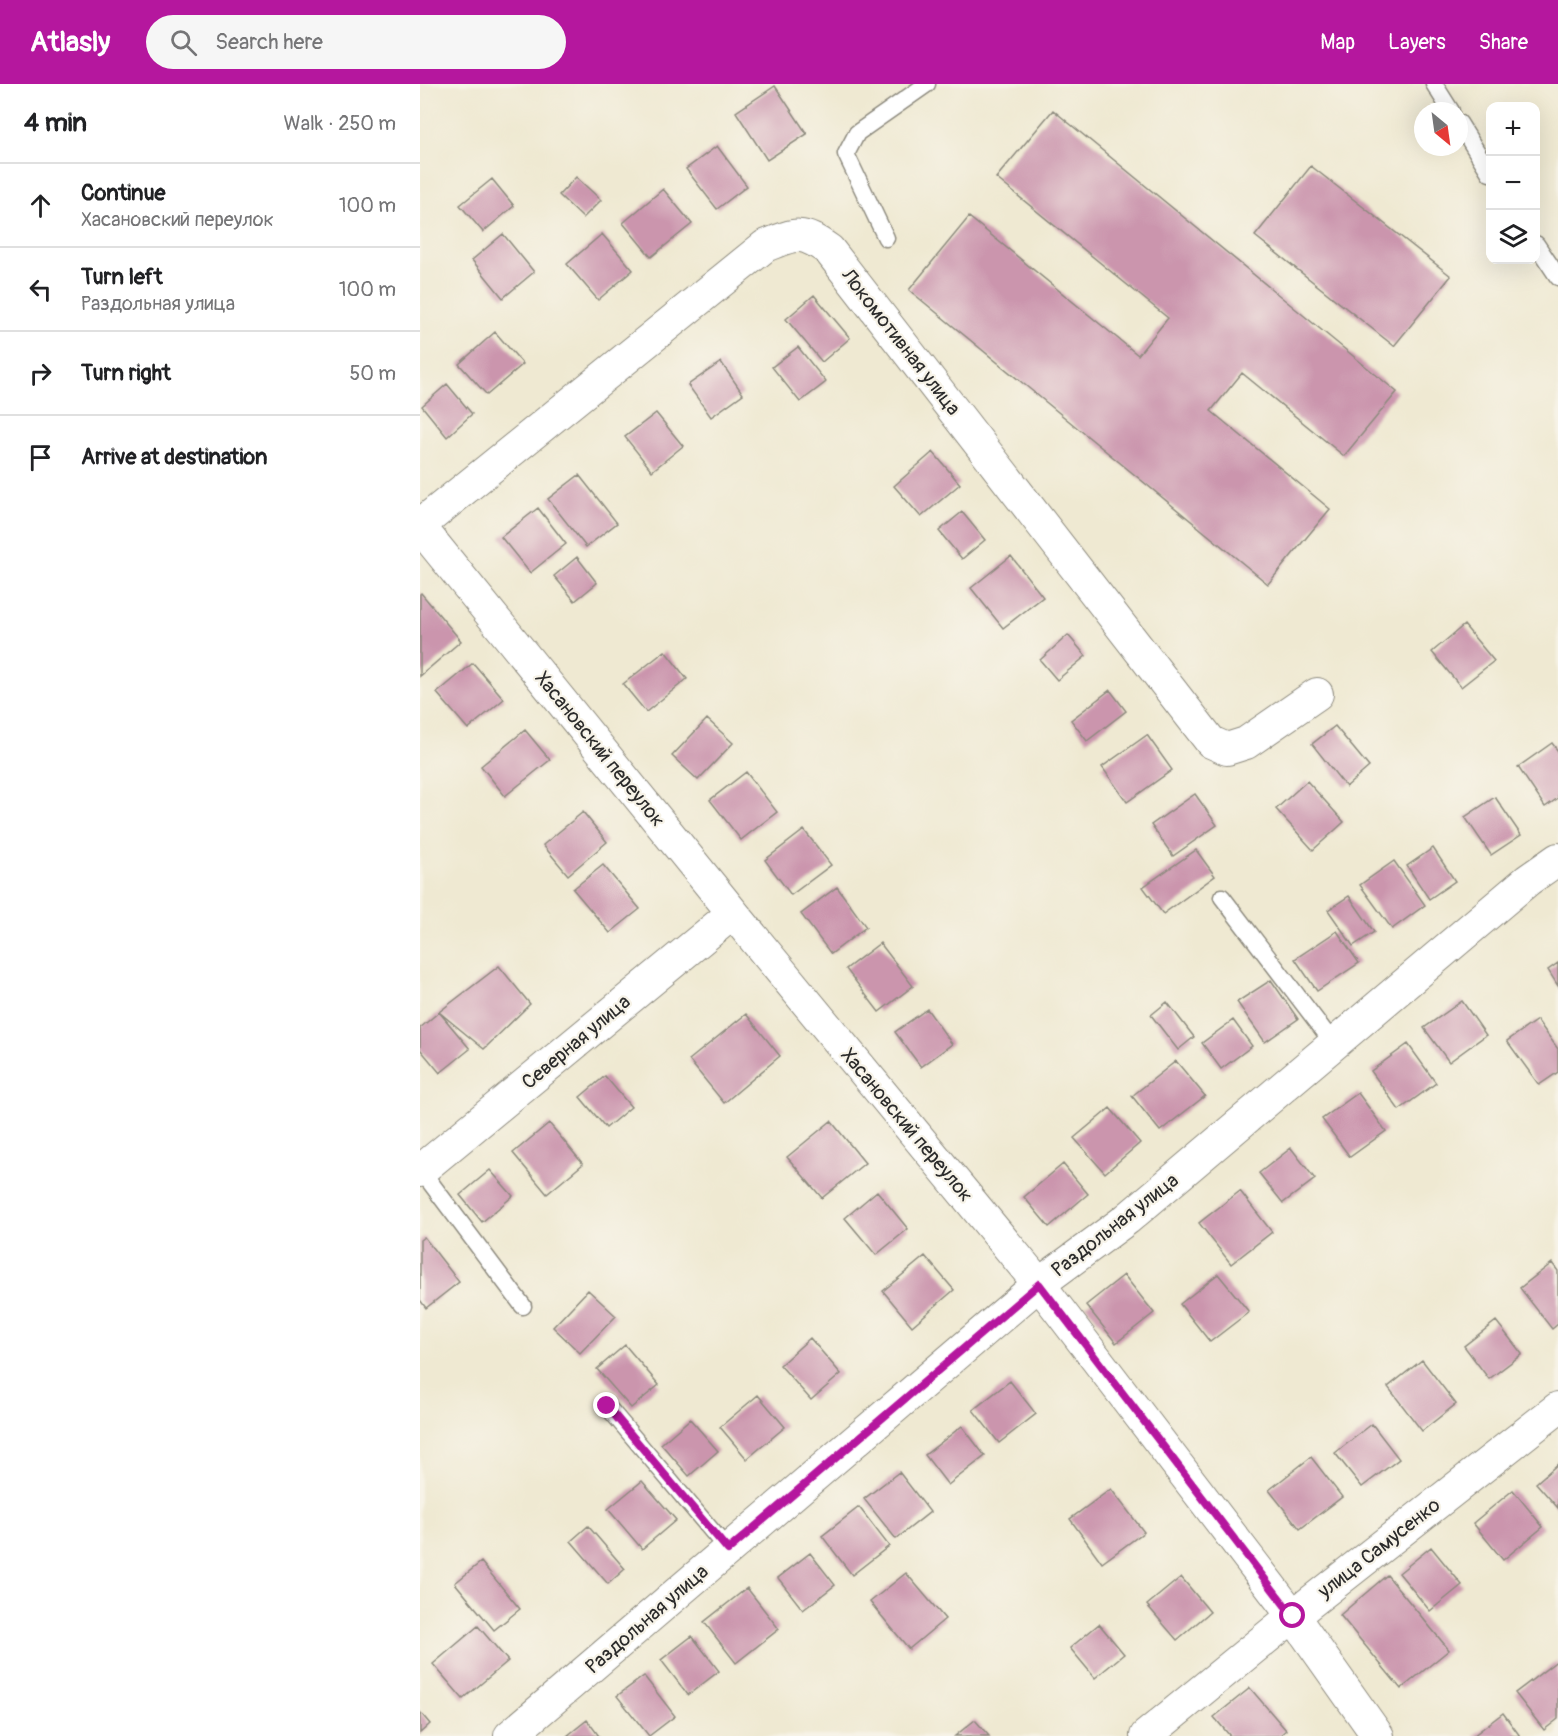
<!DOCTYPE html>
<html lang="en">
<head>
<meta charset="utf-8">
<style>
  :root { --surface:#fff; --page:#f6f6f6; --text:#202124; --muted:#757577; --line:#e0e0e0; --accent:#b5179e }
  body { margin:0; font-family:Pangolin,sans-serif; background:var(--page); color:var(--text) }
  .controls { position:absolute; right:18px; top:18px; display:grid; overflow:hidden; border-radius:12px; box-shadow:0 6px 24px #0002 }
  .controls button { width:54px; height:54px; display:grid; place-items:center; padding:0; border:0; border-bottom:2px solid var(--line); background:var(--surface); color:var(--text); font:30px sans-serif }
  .compass { position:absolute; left:994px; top:18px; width:54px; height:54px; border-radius:50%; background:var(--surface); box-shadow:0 6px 24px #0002; rotate:151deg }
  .stop { position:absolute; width:18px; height:18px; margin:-14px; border:4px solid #b5179e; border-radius:50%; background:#fff }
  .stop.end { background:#b5179e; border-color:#fff; box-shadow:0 2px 6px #0008 }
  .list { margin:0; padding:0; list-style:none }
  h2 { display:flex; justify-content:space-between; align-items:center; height:78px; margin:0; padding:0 24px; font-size:26px }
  h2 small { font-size:20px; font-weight:400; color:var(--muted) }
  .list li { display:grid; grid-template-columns:39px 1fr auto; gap:18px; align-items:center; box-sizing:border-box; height:84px; padding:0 24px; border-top:2px solid var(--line) }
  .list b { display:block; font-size:22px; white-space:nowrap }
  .list p { margin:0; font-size:20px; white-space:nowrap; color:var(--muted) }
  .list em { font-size:20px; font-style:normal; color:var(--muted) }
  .icon { flex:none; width:33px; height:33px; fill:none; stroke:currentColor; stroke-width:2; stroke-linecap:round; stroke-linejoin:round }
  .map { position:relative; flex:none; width:1138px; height:1652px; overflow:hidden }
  header { display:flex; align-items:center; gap:36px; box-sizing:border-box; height:84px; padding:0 30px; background:var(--accent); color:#fff }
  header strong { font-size:28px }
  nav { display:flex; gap:33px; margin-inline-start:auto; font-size:21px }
  .search { width:420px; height:54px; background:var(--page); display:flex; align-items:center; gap:15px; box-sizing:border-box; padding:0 21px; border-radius:33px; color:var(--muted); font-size:22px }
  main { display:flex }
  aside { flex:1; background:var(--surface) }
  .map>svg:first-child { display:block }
  .building { fill:#cb95ad }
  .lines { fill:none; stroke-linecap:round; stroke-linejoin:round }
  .lane-casing { stroke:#8d8a7e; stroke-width:19 }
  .street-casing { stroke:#8d8a7e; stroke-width:34 }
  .lane { stroke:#fff; stroke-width:16 }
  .street { stroke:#fff; stroke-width:32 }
  .route { stroke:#b5179e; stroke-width:8 }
  .labels { text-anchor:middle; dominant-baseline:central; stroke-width:4.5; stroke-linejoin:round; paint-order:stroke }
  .street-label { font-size:20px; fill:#2b2b2b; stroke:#f7f3e8 }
</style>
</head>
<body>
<header>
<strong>Atlasly</strong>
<div class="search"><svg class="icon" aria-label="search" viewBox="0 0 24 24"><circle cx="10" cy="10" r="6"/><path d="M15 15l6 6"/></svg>Search here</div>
<nav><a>Map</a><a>Layers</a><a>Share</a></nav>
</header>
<main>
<aside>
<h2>4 min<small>Walk · 250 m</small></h2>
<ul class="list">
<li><svg class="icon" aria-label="ahead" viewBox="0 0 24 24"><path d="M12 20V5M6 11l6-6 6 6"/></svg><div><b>Continue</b><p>Хасановский переулок</p></div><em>100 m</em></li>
<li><svg class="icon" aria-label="left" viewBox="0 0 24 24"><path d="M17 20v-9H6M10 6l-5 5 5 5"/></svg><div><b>Turn left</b><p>Раздольная улица</p></div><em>100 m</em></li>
<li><svg class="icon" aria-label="right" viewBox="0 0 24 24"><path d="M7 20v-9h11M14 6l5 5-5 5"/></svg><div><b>Turn right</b></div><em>50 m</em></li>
<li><svg class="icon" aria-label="arrive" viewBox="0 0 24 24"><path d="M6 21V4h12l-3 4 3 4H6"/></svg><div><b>Arrive at destination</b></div></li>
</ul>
</aside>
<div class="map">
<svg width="1138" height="1652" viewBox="0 0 1138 1652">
  <rect width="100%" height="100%" fill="#f7f3e8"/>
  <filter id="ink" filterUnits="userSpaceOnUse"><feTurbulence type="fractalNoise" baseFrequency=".0167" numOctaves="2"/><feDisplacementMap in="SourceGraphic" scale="12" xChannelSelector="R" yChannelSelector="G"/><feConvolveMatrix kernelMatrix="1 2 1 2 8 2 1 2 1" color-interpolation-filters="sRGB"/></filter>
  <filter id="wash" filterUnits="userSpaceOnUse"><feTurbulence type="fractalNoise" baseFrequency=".008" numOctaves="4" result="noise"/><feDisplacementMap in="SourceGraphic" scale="24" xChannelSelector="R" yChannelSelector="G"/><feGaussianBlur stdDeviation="1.35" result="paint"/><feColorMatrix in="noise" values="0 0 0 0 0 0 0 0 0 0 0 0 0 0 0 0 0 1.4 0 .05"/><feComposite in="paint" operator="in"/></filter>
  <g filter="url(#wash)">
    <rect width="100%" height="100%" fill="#efe9d2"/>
    <g id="blocks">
      <!-- building -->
      <path class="building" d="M355 2 387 50 347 76 316 28Z
        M633 26 977 308 924 372 822 289 791 327 910 425 848 500 489 206 549 133 718 271 748 234 576 94Z
        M297 62 327 102 297 125 266 85Z
        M891 82 1031 192 974 262 835 152Z
        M156 93 181 116 163 134 139 111Z
        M72 95 94 122 63 148 40 121Z
        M243 105 272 140 231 173 203 139Z
        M83 150 114 188 83 214 52 176Z
        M182 150 213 186 178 216 147 180Z
        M394 211 430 254 402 278 366 235Z
        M75 248 103 280 67 311 39 280Z
        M378 263 406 298 380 318 352 283Z
        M301 278 323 310 291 333 268 301Z
        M27 300 52 330 27 353 2 322Z
        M236 329 263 362 232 387 205 353Z
        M513 368 540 400 501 433 474 402Z
        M159 391 197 439 166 463 128 415Z
        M118 424 146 460 110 489 81 453Z
        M542 428 565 456 542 475 519 447Z
        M591 472 623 513 583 544 551 504Z
        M157 473 177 499 155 517 134 492Z
        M1 509 41 557 0 592V510Z
        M1044 541 1074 577 1041 603 1012 568Z
        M648 551 666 572 637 596 620 576Z
        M245 567 267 595 226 628 203 600Z
        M53 579 84 615 48 645 17 609Z
        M690 606 706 627 667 657 651 636Z
        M287 635 313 659 278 696 252 672Z
        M915 642 949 683 926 703 892 660Z
        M105 646 130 676 85 712 61 682Z
        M727 651 752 686 707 718 682 683Z
        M1132 659 1138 667V714L1125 723 1098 683Z
        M326 688 357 728 321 756 290 716Z
        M887 697 924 738 893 766 856 725Z
        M775 710 797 741 753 772 731 741Z
        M1075 713 1101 751 1071 771 1045 733Z
        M163 728 187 758 148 791 123 761Z
        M384 746 411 781 371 811 345 776Z
        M1013 764 1035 797 1009 815 987 782Z
        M776 766 795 792 743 830 723 803Z
        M974 777 1005 821 972 845 940 801Z
        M183 781 220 825 190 849 153 805Z
        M417 803 446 843 411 870 381 830Z
        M929 812 954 848 933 862 908 826Z
        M917 847 939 879 897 907 875 875Z
        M460 859 493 902 459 928 426 885Z
        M1138 879V902L1128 886Z
        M79 882 110 920 64 965 19 928Z
        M851 896 878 935 845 958 817 918Z
        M1042 917 1066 951 1029 978 1004 944Z
        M747 918 774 953 758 966 731 931Z
        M507 925 532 960 501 983 475 948Z
        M19 928 50 965 20 989 0 965V944Z
        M326 930 360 972 304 1019 269 976Z
        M813 936 832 962 801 985 782 959Z
        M1117 936 1138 965V988L1119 1001 1087 957Z
        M988 960 1016 999 979 1026 951 987Z
        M756 977 785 1012 740 1047 712 1012Z
        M185 992 211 1023 186 1044 160 1013Z
        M938 1009 966 1047 930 1073 902 1035Z
        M690 1024 720 1059 685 1089 654 1054Z
        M411 1037 445 1079 402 1114 367 1073Z
        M129 1039 163 1080 127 1110 93 1069Z
        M871 1064 895 1095 863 1119 839 1089Z
        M643 1080 668 1110 629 1143 604 1113Z
        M70 1086 93 1112 62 1138 40 1111Z
        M457 1107 488 1145 456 1171 425 1134Z
        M820 1107 852 1148 811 1180 779 1139Z
        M4 1153 39 1198 6 1224 0 1216V1156Z
        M505 1172 534 1206 492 1242 463 1207Z
        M1132 1179 1138 1187V1240L1132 1245 1100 1204Z
        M798 1190 829 1228 790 1258 760 1220Z
        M704 1191 734 1229 696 1259 666 1221Z
        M168 1206 196 1232 160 1269 133 1243Z
        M1076 1237 1102 1270 1069 1295 1044 1262Z
        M390 1254 421 1290 391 1316 360 1281Z
        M205 1261 239 1301 211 1324 177 1285Z
        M1002 1276 1036 1320 1002 1347 968 1303Z
        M590 1297 616 1330 579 1359 553 1326Z
        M338 1311 365 1343 327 1375 300 1343Z
        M270 1335 298 1367 269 1392 241 1360Z
        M952 1340 979 1375 942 1403 915 1369Z
        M542 1342 565 1372 528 1401 505 1371Z
        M891 1373 922 1413 880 1445 849 1406Z
        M1138 1380V1424L1116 1399Z
        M479 1388 510 1428 476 1455 444 1415Z
        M222 1397 256 1436 222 1465 188 1425Z
        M691 1405 724 1448 682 1479 650 1435Z
        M1093 1406 1123 1443 1083 1476 1053 1439Z
        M439 1423 469 1462 432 1491 402 1452Z
        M168 1442 205 1485 188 1500 151 1457Z
        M1011 1463 1042 1501 1010 1527 979 1489Z
        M390 1469 415 1501 383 1526 358 1494Z
        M61 1478 100 1525 74 1546 35 1499Z
        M486 1489 525 1535 489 1565 450 1518Z
        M967 1491 1029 1566 981 1605 920 1531Z
        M761 1493 790 1528 757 1556 727 1521Z
        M327 1504 359 1545 316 1579 284 1538Z
        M679 1540 704 1570 675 1594 650 1564Z
        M58 1542 88 1577 43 1615 13 1580Z
        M272 1552 299 1587 268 1611 241 1576Z
        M1138 1576V1635L1124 1646 1095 1609Z
        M224 1592 255 1632 229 1652 197 1612Z
        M830 1604 866 1646 859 1652H810L794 1633Z
        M0 1628 10 1640 0 1649Z
        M1083 1629 1100 1652H1053Z
        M167 1636 179 1652H147Z
        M555 1636 569 1652H535Z"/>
    </g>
  </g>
  <g filter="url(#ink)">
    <use href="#blocks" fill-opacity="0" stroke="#8d8a7e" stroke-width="1.5"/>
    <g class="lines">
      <defs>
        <path id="lane" d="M1014 0 1031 27
          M1039 39 1070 89
          M466 154 426 70 437 49 507 0
          M1116 160 1138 193
          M802 813 914 960
          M1 1086 103 1222
          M187 1322 308 1466"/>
        <path id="street" d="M0 441 345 162C376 149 381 146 409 166L791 658 807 665 826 659 897 610
          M0 443 313 829 619 1200 873 1532 958 1652
          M0 1087 313 829
          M90 1652 619 1200 707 1135 1108 796 1138 775
          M726 1652 873 1532 1138 1324"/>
      </defs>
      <!-- lane casing -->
      <use href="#lane" class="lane-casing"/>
      <!-- street casing -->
      <use href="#street" class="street-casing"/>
      <!-- lane -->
      <use href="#lane" class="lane"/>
      <!-- street -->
      <use href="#street" class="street"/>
    </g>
  </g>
  <g class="lines" filter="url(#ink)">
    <!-- route -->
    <path class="route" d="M187 1322 308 1466 619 1200 873 1532"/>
  </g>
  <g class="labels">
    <!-- street labels -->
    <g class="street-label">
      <text transform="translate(481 258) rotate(52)">Локомотивная улица</text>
      <text transform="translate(180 665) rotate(51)">Хасановский переулок</text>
      <text transform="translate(156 958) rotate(-40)">Северная улица</text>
      <text transform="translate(487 1041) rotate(50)">Хасановский переулок</text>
      <text transform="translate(695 1141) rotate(-38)">Раздольная улица</text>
      <text transform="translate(959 1464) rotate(-38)">улица Самусенко</text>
      <text transform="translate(227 1535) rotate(-41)">Раздольная улица</text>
    </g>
  </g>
</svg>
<div class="controls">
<button>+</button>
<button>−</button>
<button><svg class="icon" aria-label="layers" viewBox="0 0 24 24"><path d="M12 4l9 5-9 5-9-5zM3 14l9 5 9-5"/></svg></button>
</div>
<svg class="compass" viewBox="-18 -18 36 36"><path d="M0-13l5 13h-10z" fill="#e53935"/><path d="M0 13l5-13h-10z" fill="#757577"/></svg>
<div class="stop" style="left:873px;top:1532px"></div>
<div class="stop end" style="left:187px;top:1322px"></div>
</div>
</main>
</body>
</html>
